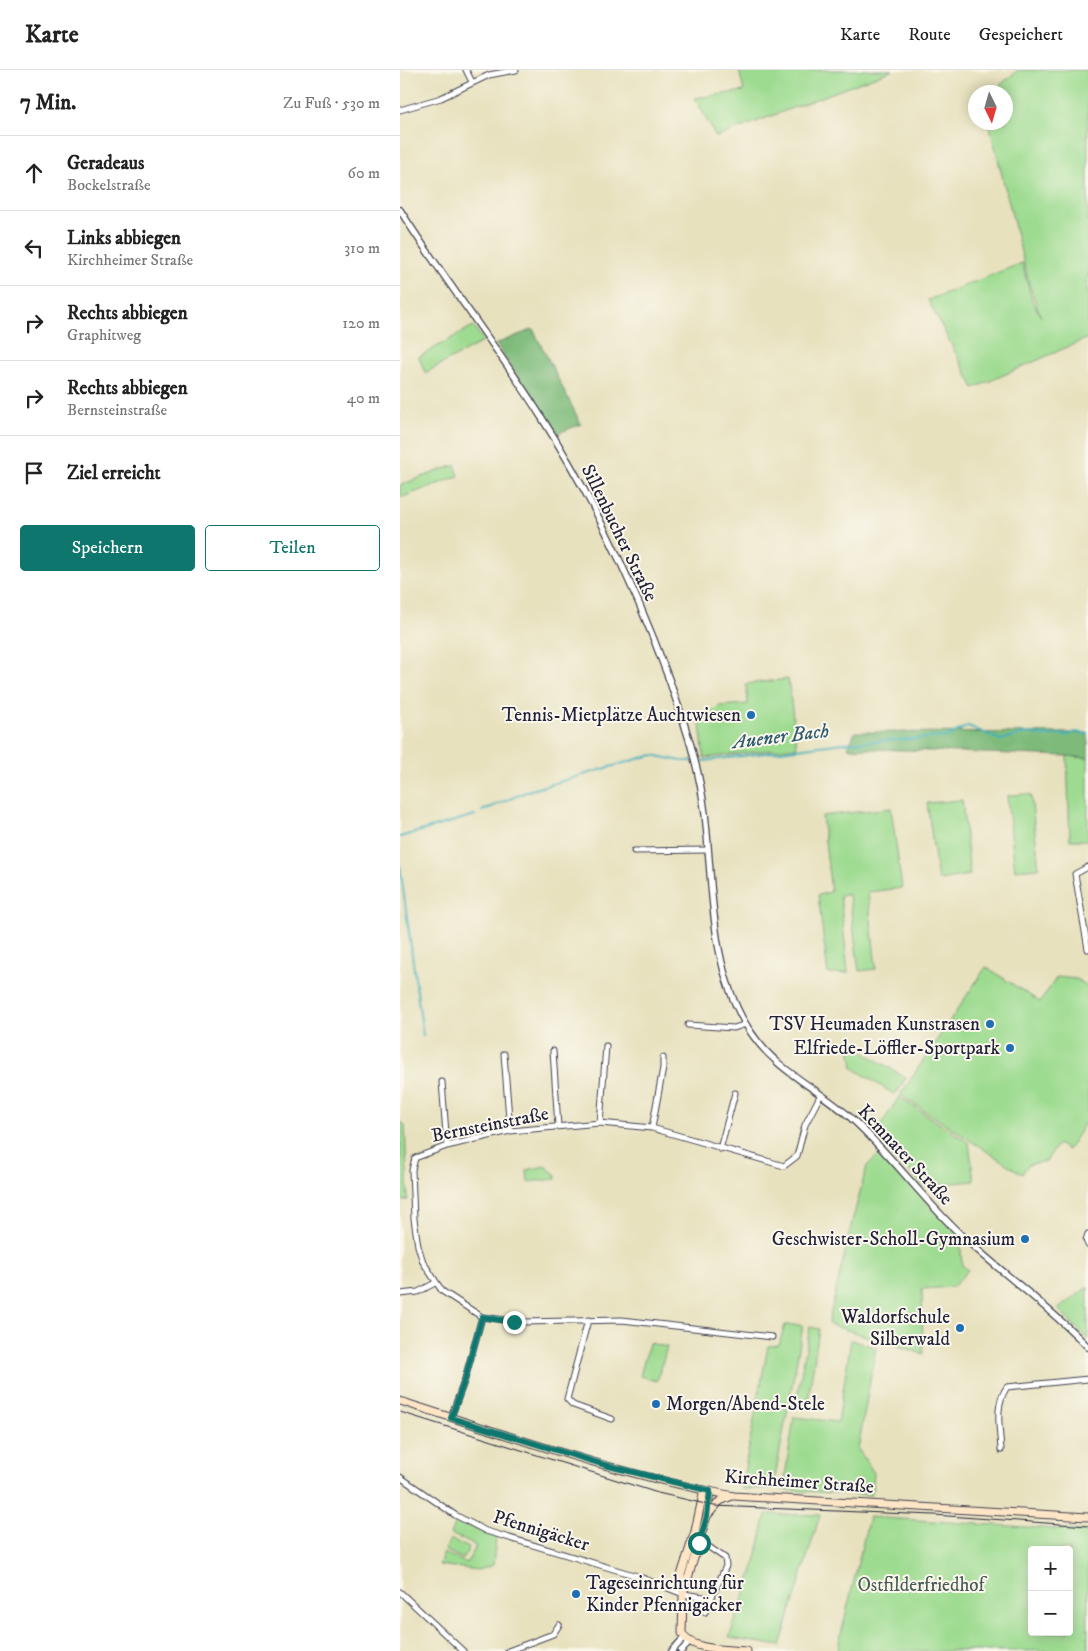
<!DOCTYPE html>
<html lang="de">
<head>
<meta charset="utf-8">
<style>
  :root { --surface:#fff; --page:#f2f2f2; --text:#222; --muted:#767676; --line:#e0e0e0; --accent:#0f766e }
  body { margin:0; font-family:"IM FELL DW Pica",serif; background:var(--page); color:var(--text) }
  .controls { position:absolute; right:15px; bottom:15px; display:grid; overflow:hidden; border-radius:5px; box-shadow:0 2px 12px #0003 }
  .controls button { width:45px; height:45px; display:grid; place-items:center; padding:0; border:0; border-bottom:1px solid var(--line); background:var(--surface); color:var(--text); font:25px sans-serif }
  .compass { position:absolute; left:568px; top:15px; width:45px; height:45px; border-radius:50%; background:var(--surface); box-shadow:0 2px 12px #0003; rotate:175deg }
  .stop { position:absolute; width:15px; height:15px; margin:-11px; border:4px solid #0f766e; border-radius:50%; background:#fff }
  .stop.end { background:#0f766e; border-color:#fff; box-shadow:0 1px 5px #0008 }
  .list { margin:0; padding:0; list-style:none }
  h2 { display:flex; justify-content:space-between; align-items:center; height:65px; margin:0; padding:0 20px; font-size:21px }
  h2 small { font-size:16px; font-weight:400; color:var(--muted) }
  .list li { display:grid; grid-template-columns:32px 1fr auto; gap:15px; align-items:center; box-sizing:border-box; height:75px; padding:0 20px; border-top:1px solid var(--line) }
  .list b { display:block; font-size:19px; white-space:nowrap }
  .list p { margin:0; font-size:16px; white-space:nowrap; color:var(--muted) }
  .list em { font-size:16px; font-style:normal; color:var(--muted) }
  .actions { display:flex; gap:10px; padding:15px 20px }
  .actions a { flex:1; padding:11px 0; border:1px solid var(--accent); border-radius:5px; text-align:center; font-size:18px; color:var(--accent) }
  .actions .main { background:var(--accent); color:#fff }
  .icon { flex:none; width:28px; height:28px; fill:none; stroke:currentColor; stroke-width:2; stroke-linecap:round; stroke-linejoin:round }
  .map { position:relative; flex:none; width:688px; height:1581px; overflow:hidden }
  header { display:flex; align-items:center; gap:30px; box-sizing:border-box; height:70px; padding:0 25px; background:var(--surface); border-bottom:1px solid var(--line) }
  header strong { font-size:24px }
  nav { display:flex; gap:28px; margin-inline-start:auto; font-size:18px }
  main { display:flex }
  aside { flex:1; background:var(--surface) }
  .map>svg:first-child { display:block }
  .green { fill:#9ddb90; stroke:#607e66; fill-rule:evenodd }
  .forest { fill:#7ebb7a; stroke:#506e5a }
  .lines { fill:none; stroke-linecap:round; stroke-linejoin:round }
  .stream { stroke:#42b1bd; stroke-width:2 }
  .minor-casing { stroke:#403f4f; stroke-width:7 }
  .tertiary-casing { stroke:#403f4f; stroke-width:8 }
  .secondary-casing { stroke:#403f4f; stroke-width:9 }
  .minor { stroke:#fff; stroke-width:5 }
  .tertiary { stroke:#fff; stroke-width:5.5 }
  .secondary { stroke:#fde5c5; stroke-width:7 }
  .tram { stroke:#22223b; stroke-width:1 }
  .route { stroke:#0f766e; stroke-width:6 }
  .poi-dot { fill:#1f6fb2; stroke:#fbf7ec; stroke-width:2 }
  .labels { text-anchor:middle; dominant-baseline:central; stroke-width:4; stroke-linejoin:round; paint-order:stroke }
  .street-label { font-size:19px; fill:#22223b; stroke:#fbf7ec }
  .poi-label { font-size:19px; fill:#22223b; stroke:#fbf7ec; text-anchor:end }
  .park-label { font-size:19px; fill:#475a54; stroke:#fbf7ec }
  .water-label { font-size:20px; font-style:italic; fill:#2f5b6f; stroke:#fbf7ec }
</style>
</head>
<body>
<header>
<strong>Karte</strong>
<nav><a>Karte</a><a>Route</a><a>Gespeichert</a></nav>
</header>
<main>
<aside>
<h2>7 Min.<small>Zu Fuß · 530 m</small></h2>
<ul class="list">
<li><svg class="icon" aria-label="ahead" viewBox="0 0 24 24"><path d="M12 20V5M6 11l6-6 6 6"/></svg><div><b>Geradeaus</b><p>Bockelstraße</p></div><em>60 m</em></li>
<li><svg class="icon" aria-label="left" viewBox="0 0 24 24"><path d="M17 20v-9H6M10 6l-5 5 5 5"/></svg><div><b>Links abbiegen</b><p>Kirchheimer Straße</p></div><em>310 m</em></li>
<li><svg class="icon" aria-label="right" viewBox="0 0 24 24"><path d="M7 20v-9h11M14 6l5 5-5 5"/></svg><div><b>Rechts abbiegen</b><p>Graphitweg</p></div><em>120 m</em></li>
<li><svg class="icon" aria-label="right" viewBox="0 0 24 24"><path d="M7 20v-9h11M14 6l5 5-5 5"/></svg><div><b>Rechts abbiegen</b><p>Bernsteinstraße</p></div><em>40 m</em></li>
<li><svg class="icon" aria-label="arrive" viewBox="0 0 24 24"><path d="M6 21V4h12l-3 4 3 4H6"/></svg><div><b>Ziel erreicht</b></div></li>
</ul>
<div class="actions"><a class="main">Speichern</a><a>Teilen</a></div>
</aside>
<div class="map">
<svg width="688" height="1581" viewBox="0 0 688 1581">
  <rect width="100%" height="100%" fill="#fbf7ec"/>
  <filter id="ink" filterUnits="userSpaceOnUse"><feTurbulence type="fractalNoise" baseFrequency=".02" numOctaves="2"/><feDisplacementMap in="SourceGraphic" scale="10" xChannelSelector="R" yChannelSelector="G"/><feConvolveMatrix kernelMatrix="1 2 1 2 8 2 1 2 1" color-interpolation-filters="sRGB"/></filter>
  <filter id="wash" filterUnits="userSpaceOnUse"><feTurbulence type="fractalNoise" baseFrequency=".0096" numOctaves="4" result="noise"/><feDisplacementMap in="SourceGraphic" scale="20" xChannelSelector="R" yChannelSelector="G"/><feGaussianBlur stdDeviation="1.12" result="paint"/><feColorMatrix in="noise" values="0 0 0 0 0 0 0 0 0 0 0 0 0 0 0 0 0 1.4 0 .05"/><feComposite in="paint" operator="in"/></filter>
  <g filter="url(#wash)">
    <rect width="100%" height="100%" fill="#e7e1be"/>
    <!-- green -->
    <path class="green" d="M339 0H493L316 67 295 28 344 21Z
      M618 0H688V268L574 318 528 230 622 193 632 230 641 247 629 214 589 53 606 52V22H592Z
      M73 256 84 271 25 303 19 287Z
      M55 395 59 406 0 428V415Z
      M388 609 397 677 304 688 300 654 318 636 348 634 346 614Z
      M667 686 688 688V770H670Z
      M623 724 631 725 639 798 615 800 607 726Z
      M562 730 570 805 538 810 527 733Z
      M491 738 502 818 468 822 476 899 459 901 449 825H440L448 903 428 904 418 825 431 822 422 746Z
      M586 897 640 932 657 907 676 909 688 916V1048L668 1080 658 1074 646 1091 628 1095 622 1104 500 1025Z
      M450 974 506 1008 495 1025 453 998Z
      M499 1027 569 1073 574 1111 522 1116 477 1061Z
      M0 1052 5 1055 8 1130 0 1131Z
      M480 1083 560 1166 562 1195 568 1200 553 1217 522 1219 523 1284 428 1254 453 1148 467 1096Z
      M145 1096 156 1105V1109L128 1112 127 1100Z
      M688 1217V1270L658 1239Z
      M385 1255H402V1262L373 1418 341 1419 368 1276 379 1275Z
      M410 1257 419 1259 407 1338 395 1337Z
      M451 1270 476 1277 458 1379 474 1403 472 1425 383 1420 394 1347 438 1352Z
      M249 1273 267 1277 257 1311 240 1306Z
      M366 1444 420 1445 380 1576 329 1568 354 1497Z
      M469 1447 688 1461V1581H437ZM632 1480H669V1562H632Z
      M57 1450 85 1464 96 1467 93 1495 78 1500 39 1495 44 1483 67 1493 76 1476 51 1464Z
      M50 1469 69 1478 63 1489 45 1480Z"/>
    <!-- forest -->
    <path class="forest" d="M133 259 181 354 156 364 96 274Z
      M455 662 688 663V688L667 686 448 678Z"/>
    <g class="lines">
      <!-- stream -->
      <path class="stream" d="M82 741 128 721 244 687 253 685 281 691H303L443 673 546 667 568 656 601 670 627 663 646 666 661 664 665 666 676 662 688 664
        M0 767 75 745
        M0 796 23 966"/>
    </g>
  </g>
  <g filter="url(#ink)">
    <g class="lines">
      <defs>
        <path id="minor" d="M66 0 72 12
          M0 40 41 28 89 5 116 0
          M234 781 308 780
          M688 797 675 804 688 879
          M288 955 334 958 346 954
          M153 981 158 1056
          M104 984 110 1061
          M42 1012 47 1076
          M200 1053 206 976
          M252 1058 263 998V988
          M320 1079 335 1023
          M688 1164 686 1170 688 1175
          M0 1224 18 1222 35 1213
          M188 1250 167 1329 173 1335 212 1349
          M372 1267 222 1250 122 1252 82 1247 42 1221 23 1192 18 1176 14 1149 12 1100 15 1088 47 1076 110 1061 200 1053 252 1058 384 1096 397 1086 405 1055 420 1026
          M51 1347 65 1309 82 1247
          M601 1380C600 1359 594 1335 607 1317L688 1309
          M0 1407 55 1445 86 1461 237 1506 283 1524 311 1528
          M296 1473 306 1475 325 1488 326 1496 305 1542
          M0 1522 63 1581
          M108 1581 153 1564 159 1555"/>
        <path id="tertiary" d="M0 140C44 210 96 275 140 345 199 437 249 546 283 650 293 680 301 712 305 744 313 813 309 896 348 958 375 1001 415 1016 451 1048 490 1083 521 1127 559 1163 601 1203 648 1235 688 1277
          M272 1581 284 1568
          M281 1581 289 1573"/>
        <path id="secondary" d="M0 1331C110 1366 220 1405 334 1426L688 1447
          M304 1420 295 1461 281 1505 283 1524 282 1563C290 1581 328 1579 347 1581
          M307 1446 310 1421
          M284 1521 307 1446 320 1431 332 1426"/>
      </defs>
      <!-- minor casing -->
      <use href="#minor" class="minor-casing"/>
      <!-- tertiary casing -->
      <use href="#tertiary" class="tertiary-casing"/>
      <!-- secondary casing -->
      <use href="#secondary" class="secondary-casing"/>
      <!-- minor -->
      <use href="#minor" class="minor"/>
      <!-- tertiary -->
      <use href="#tertiary" class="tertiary"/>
      <!-- secondary -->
      <use href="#secondary" class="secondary"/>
      <!-- tram -->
      <path class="tram" d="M0 1342 258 1423 314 1436 534 1445 688 1456"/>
    </g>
  </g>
  <g class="lines" filter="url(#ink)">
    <!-- route -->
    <path class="route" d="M114 1252 82 1247 65 1309 51 1348 205 1395 310 1421 307 1446 299 1473"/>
  </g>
  <!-- markers -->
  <g class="poi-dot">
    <circle cx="351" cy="645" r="5"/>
    <circle cx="590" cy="954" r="5"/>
    <circle cx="610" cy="978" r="5"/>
    <circle cx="625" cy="1169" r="5"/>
    <circle cx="560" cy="1258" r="5"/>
    <circle cx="256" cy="1334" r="5"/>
    <circle cx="176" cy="1524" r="5"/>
  </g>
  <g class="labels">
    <!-- street labels -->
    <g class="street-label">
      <text transform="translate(219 463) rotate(64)">Sillenbucher Straße</text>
      <text transform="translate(90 1055) rotate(-11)">Bernsteinstraße</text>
      <text transform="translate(505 1085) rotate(47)">Kemnater Straße</text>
      <text transform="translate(399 1412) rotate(4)">Kirchheimer Straße</text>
      <text transform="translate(141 1461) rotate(17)">Pfennigäcker</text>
    </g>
    <!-- poi labels -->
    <g class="poi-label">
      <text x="341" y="645">Tennis-Mietplätze Auchtwiesen</text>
      <text x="580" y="954">TSV Heumaden Kunstrasen</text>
      <text x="600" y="978">Elfriede-Löffler-Sportpark</text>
      <text x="615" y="1169">Geschwister-Scholl-Gymnasium</text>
      <text x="550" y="1247">Waldorfschule<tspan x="550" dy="22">Silberwald</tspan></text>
      <text x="266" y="1334" text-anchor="start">Morgen/Abend-Stele</text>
      <text x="186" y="1513" text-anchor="start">Tageseinrichtung für<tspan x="186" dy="22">Kinder Pfennigäcker</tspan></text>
    </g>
    <!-- park labels -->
    <g class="park-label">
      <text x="521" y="1515">Ostfilderfriedhof</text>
    </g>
    <!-- water labels -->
    <g class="water-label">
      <text transform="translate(381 667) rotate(-7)">Auener Bach</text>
    </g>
  </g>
</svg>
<div class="controls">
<button>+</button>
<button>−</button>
</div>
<svg class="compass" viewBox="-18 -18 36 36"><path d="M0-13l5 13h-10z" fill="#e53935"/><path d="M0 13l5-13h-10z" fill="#767676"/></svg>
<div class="stop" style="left:299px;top:1473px"></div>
<div class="stop end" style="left:114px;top:1252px"></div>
</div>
</main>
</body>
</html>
